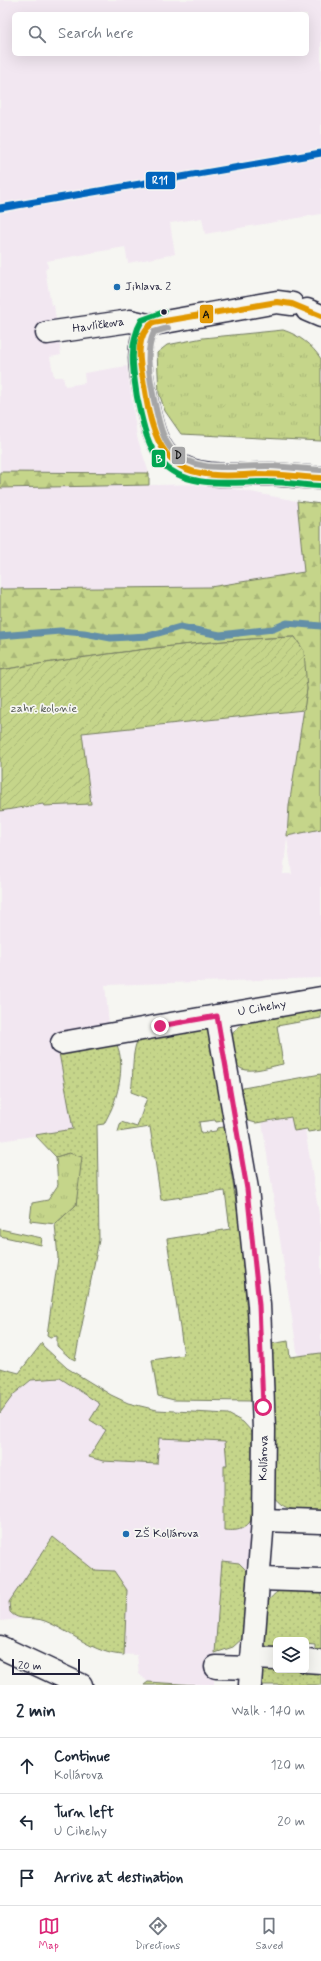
<!DOCTYPE html>
<html lang="en">
<head>
<meta charset="utf-8">
<style>
  :root { --surface:#fff; --page:#f2f2f3; --text:#1f2937; --muted:#747a83; --line:#e0e1e3; --accent:#db2777 }
  body { margin:0; font-family:Mynerve,sans-serif; background:var(--page); color:var(--text) }
  .controls { position:absolute; right:12px; bottom:12px; display:grid; overflow:hidden; border-radius:6px; box-shadow:0 4px 16px #0002 }
  .controls button { width:36px; height:36px; display:grid; place-items:center; padding:0; border:0; border-bottom:1px solid var(--line); background:var(--surface); color:var(--text); font:20px sans-serif }
  .scale { position:absolute; left:12px; bottom:10px; width:68px; box-sizing:border-box; padding-left:4px; border:2px solid #22223b; border-top:0; font-size:11px; line-height:14px; white-space:nowrap; color:#22223b; -webkit-text-stroke:3px #f6f6f2; paint-order:stroke }
  .stop { position:absolute; width:12px; height:12px; margin:-9px; border:3px solid #db2777; border-radius:50%; background:#fff }
  .stop.end { background:#db2777; border-color:#fff; box-shadow:0 1px 4px #0008 }
  .list { margin:0; padding:0; list-style:none }
  h2 { display:flex; justify-content:space-between; align-items:center; height:52px; margin:0; padding:0 16px; font-size:17px }
  h2 small { font-size:13px; font-weight:400; color:var(--muted) }
  .list li { display:grid; grid-template-columns:26px 1fr auto; gap:12px; align-items:center; box-sizing:border-box; height:56px; padding:0 16px; border-top:1px solid var(--line) }
  .list b { display:block; font-size:15px; white-space:nowrap }
  .list p { margin:0; font-size:13px; white-space:nowrap; color:var(--muted) }
  .list em { font-size:13px; font-style:normal; color:var(--muted) }
  .icon { flex:none; width:22px; height:22px; fill:none; stroke:currentColor; stroke-width:2; stroke-linecap:round; stroke-linejoin:round }
  .map { position:relative; flex:none; width:321px; height:1685px; overflow:hidden }
  .search { position:absolute; background:var(--surface); box-shadow:0 4px 16px #0002; left:12px; right:12px; top:12px; height:44px; display:flex; align-items:center; gap:10px; box-sizing:border-box; padding:0 14px; border-radius:6px; color:var(--muted); font-size:15px }
  .sheet { height:220px; background:var(--surface) }
  nav { display:flex; justify-content:space-around; align-items:center; box-sizing:border-box; height:56px; border-top:1px solid var(--line); background:var(--surface); font-size:11px; color:var(--muted) }
  nav a { display:grid; justify-items:center; gap:2px }
  nav .on { color:var(--accent) }
  .map>svg:first-child { display:block }
  .built { fill:#f2e7f1; fill-rule:evenodd }
  .grass { fill:url(#grass-dots); stroke:#747c62 }
  .forest { fill:url(#forest-firs); stroke:#747c62 }
  .park { fill:url(#park-tufts); stroke:#747c62 }
  .garden { fill:url(#garden-furrows); stroke:#747c62 }
  .pitch { fill:#c5d58a; stroke:#747c62 }
  .lines { fill:none; stroke-linecap:round; stroke-linejoin:round }
  .stream { stroke:#648fa8; stroke-width:7 }
  .minor-casing { stroke:#22223b; stroke-width:25 }
  .minor { stroke:#f6f6f2; stroke-width:22 }
  .bus-1-casing { stroke:#f6f6f2; stroke-width:9 }
  .bus-2-casing { stroke:#f6f6f2; stroke-width:9 }
  .bus-3-casing { stroke:#f6f6f2; stroke-width:9 }
  .bus-1 { stroke:#e29906; stroke-width:6 }
  .bus-2 { stroke:#00a651; stroke-width:6 }
  .bus-3 { stroke:#a5a5a6; stroke-width:6 }
  .rail-1-casing { stroke:#f6f6f2; stroke-width:10 }
  .rail-1 { stroke:#0065bd; stroke-width:7 }
  .route { stroke:#db2777; stroke-width:5 }
  .poi-dot { fill:#1f6fb2; stroke:#f6f6f2; stroke-width:1.5 }
  .bus-dot { fill:#22223b; stroke:#f6f6f2; stroke-width:1.5 }
  .labels { text-anchor:middle; dominant-baseline:central; stroke-width:3.5; stroke-linejoin:round; paint-order:stroke }
  .poi-label { font-size:12px; fill:#22223b; stroke:#f6f6f2; text-anchor:start }
  .street-label { font-size:12px; fill:#22223b; stroke:#f6f6f2 }
  .park-label { font-size:12px; fill:#535853; stroke:#f6f6f2 }
  .line-badge { stroke:#f6f6f2; stroke-width:1.5 }
  .badge-label { font-size:11px; text-anchor:middle; font-weight:bold; fill:#fff }
  .pale-badge-label { font-size:11px; text-anchor:middle; font-weight:bold; fill:#111 }
</style>
</head>
<body>
<div class="map">
<svg width="321" height="1685" viewBox="0 0 321 1685">
  <defs>
    <pattern id="grass-dots" width="8" height="8" patternUnits="userSpaceOnUse"><rect width="8" height="8" fill="#c5d58a"/><path d="M2 2h.1M6 6h.1" fill="none" stroke="#a9b778" stroke-width="1.8" stroke-linecap="round"/></pattern>
    <pattern id="forest-firs" width="22" height="20" patternUnits="userSpaceOnUse"><rect width="22" height="20" fill="#c5d58a"/><path d="M5 1l3.5 6h-7zM16 11l3.5 6h-7z" fill="#a9b778"/></pattern>
    <pattern id="park-tufts" width="24" height="20" patternUnits="userSpaceOnUse"><rect width="24" height="20" fill="#c5d58a"/><path d="M3 7l-1-3M5 7V3M7 7l1-3M15 17l-1-3M17 17v-4M19 17l1-3" fill="none" stroke="#a9b778"/></pattern>
    <pattern id="garden-furrows" width="10" height="10" patternUnits="userSpaceOnUse"><rect width="10" height="10" fill="#c5d58a"/><path d="M-1 1l2-2M0 10L10 0M9 11l2-2" fill="none" stroke="#a9b778"/></pattern>
  </defs>
  <rect width="100%" height="100%" fill="#f6f6f2"/>
  <filter id="ink" filterUnits="userSpaceOnUse"><feTurbulence type="fractalNoise" baseFrequency=".025" numOctaves="2"/><feDisplacementMap in="SourceGraphic" scale="8" xChannelSelector="R" yChannelSelector="G"/><feConvolveMatrix kernelMatrix="1 2 1 2 8 2 1 2 1" color-interpolation-filters="sRGB"/></filter>
  <g filter="url(#ink)">
    <!-- built -->
    <path class="built" d="M0 0H321V214L205 234 202 218 170 223 175 254 128 263 125 247 47 261 48 268 45 269 51 305H54L61 355 50 357 54 377H63L65 386 85 383 84 373 127 366 137 437 149 473 0 472ZM14 14H307V54H14Z
      M209 484 297 501 305 572 210 587 0 589V488Z
      M304 710 289 806 287 835 321 829V978L105 985 111 1043 73 1130 0 1141V811L43 804 82 733ZM287 838 292 874H283Z
      M292 1117 294 1131 305 1129 321 1227V1354L298 1357 262 1122Z
      M67 1368 111 1395 128 1403 157 1410 228 1414 243 1422 252 1432 251 1548 249 1574 240 1642 233 1647 215 1653 214 1685 148 1682 139 1674 137 1655 118 1654 98 1649 43 1620 29 1618 0 1621V1413L14 1394 31 1380 60 1378Z"/>
    <!-- grass -->
    <path class="grass" d="M321 1008V1018L277 1026 283 1064C272 1066 253 1073 242 1069 236 1066 234 1061 232 1054 228 1038 232 1029 248 1021Z
      M204 1028 209 1030 224 1121 216 1122 215 1120 199 1122 201 1133 216 1131 217 1128 224 1127 240 1228 249 1337 251 1401 174 1400 158 1396 152 1360 184 1355 167 1239 230 1229 225 1191 161 1200 150 1127 118 1132 121 1122 137 1127 147 1098 131 1092C134 1075 131 1057 137 1041Z
      M117 1045C125 1064 119 1092 111 1110 109 1115 106 1119 104 1124L97 1125 99 1240 75 1360 69 1357 57 1346V1336L50 1337 47 1335 58 1258 55 1224 76 1205 69 1153 56 1157 35 1135 73 1129 59 1053Z
      M321 1074V1130L308 1132 307 1129 294 1131 291 1117 256 1123 245 1120 241 1093 243 1088Z
      M288 1341 290 1357 321 1353V1511C300 1510 283 1514 271 1492V1344Z
      M42 1343 43 1346 67 1368 111 1395 128 1403 157 1410 228 1414 243 1422 252 1432V1519C244 1531 236 1531 224 1530V1465H227L225 1441 159 1438 157 1464 103 1461 89 1457 106 1430 90 1420 100 1404 60 1378 31 1380 14 1394 0 1413V1368L19 1373Z
      M53 1537 94 1570 114 1571 127 1590 124 1655C94 1654 72 1632 45 1621 32 1616 19 1622 10 1612L9 1602Z
      M222 1561 239 1563 247 1571 244 1637 233 1647 215 1653Z
      M283 1589H321V1655H315V1645L306 1644V1640H276V1653L269 1649 263 1642C265 1620 260 1599 283 1589Z
      M276 1664V1670H306L321 1666V1685H257C260 1672 264 1669 276 1664Z
      M148 1682 195 1685H144Z"/>
    <!-- forest -->
    <path class="forest" d="M0 472 149 473V485L0 488Z
      M297 501 321 504V829L287 836 289 806 307 689 295 637C196 640 98 655 0 670V589L210 587 304 572Z"/>
    <!-- park -->
    <path class="park" d="M283 330C299 335 312 345 321 359V441L181 434 165 411 159 393 157 353 167 345 203 338Z
      M69 1153 82 1157 76 1205 55 1224 30 1221 32 1203 48 1200 58 1185 56 1157Z"/>
    <!-- garden -->
    <path class="garden" d="M295 637 304 651 307 689 304 710 82 733 91 804 44 806 43 804 0 811V670C98 655 196 640 295 637Z"/>
    <!-- pitch -->
    <path class="pitch" d="M0 1229 42 1238 41 1245 0 1236Z"/>
    <g class="lines">
      <!-- stream -->
      <path class="stream" d="M0 636 60 631 84 633 111 638 148 636 180 627 220 635 273 629 287 623 321 626"/>
      <defs>
        <g id="minor">
          <path d="M307 310 321 316"/>
          <path d="M148 325C135 350 141 372 146 399 150 419 155 449 174 462 200 480 239 474 269 474 286 475 304 477 321 478"/>
          <path id="s1" d="M47 333 130 321 148 325 277 302 292 304"/>
          <path d="M217 1016 247 1189 259 1305 264 1429 263 1520 250 1685"/>
          <path id="s2" d="M62 1043 321 998"/>
          <path d="M263 1520 321 1522"/>
          <path d="M260 1579 321 1581"/>
          <path d="M0 1647 81 1685"/>
          <path d="M252 1658 276 1659"/>
          <path d="M306 1661 321 1662"/>
          <path d="M216 1667 251 1668"/>
        </g>
      </defs>
      <!-- minor casing -->
      <use href="#minor" class="minor-casing"/>
      <!-- minor -->
      <use href="#minor" class="minor"/>
      <defs>
        <path id="bus-1" d="M321 316 292 304 277 302 153 323C135 335 139 361 143 379 149 416 155 466 200 473 220 477 240 475 260 474 281 474 301 477 321 478"/>
        <path id="bus-2" d="M164 312 142 320C128 344 133 371 137 397 142 419 146 445 161 462 188 491 234 481 269 482 286 482 303 485 320 486"/>
        <path id="bus-3" d="M168 328 154 332C144 354 150 377 154 400 158 417 161 438 173 451 196 475 240 465 270 466 287 467 304 469 321 470"/>
      </defs>
      <!-- bus-1 casing -->
      <use href="#bus-1" class="bus-1-casing"/>
      <!-- bus-2 casing -->
      <use href="#bus-2" class="bus-2-casing"/>
      <!-- bus-3 casing -->
      <use href="#bus-3" class="bus-3-casing"/>
      <!-- bus-1 -->
      <use href="#bus-1" class="bus-1"/>
      <!-- bus-2 -->
      <use href="#bus-2" class="bus-2"/>
      <!-- bus-3 -->
      <use href="#bus-3" class="bus-3"/>
      <defs>
        <path id="rail-1" d="M0 208 321 153"/>
      </defs>
      <!-- rail-1 casing -->
      <use href="#rail-1" class="rail-1-casing"/>
      <!-- rail-1 -->
      <use href="#rail-1" class="rail-1"/>
    </g>
  </g>
  <g class="lines" filter="url(#ink)">
    <!-- route -->
    <path class="route" d="M160 1026 217 1016 247 1189 259 1305 263 1407"/>
  </g>
  <!-- markers -->
  <g class="poi-dot">
    <circle cx="117" cy="287" r="4"/>
    <circle cx="126" cy="1534" r="4"/>
  </g>
  <circle class="bus-dot" cx="164" cy="312" r="3.5"/>
  <g class="labels">
    <!-- poi labels -->
    <g class="poi-label">
      <text x="125" y="287">Jihlava 2</text>
      <text x="134" y="1534">ZŠ Kollárova</text>
    </g>
    <!-- street labels -->
    <g class="street-label">
      <text stroke="none"><textPath href="#s1" startOffset="52">Havlíčkova</textPath></text>
      <text stroke="none"><textPath href="#s2" startOffset="203">U Cihelny</textPath></text>
      <text transform="translate(264 1458) rotate(-89)">Kollárova</text>
    </g>
    <!-- park labels -->
    <g class="park-label">
      <text x="44" y="709">zahr. kolonie</text>
    </g>
  </g>
  <g class="line-badge">
    <rect x="145" y="171" width="31" height="19" rx="4" fill="#0065bd"/>
    <rect x="199" y="304" width="15" height="20" rx="4" fill="#e29906"/>
    <rect x="171" y="446" width="15" height="19" rx="4" fill="#a5a5a6"/>
    <rect x="151" y="449" width="15" height="19" rx="4" fill="#00a651"/>
  </g>
  <g class="badge-label">
    <text x="160" y="184">R11</text>
    <text x="159" y="463">B</text>
  </g>
  <g class="pale-badge-label">
    <text x="206" y="318">A</text>
    <text x="178" y="459">D</text>
  </g>
</svg>
<div class="controls">
<button><svg class="icon" aria-label="layers" viewBox="0 0 24 24"><path d="M12 4l9 5-9 5-9-5zM3 14l9 5 9-5"/></svg></button>
</div>
<div class="scale">20 m</div>
<div class="stop" style="left:263px;top:1407px"></div>
<div class="stop end" style="left:160px;top:1026px"></div>
<div class="search"><svg class="icon" aria-label="search" viewBox="0 0 24 24"><circle cx="10" cy="10" r="6"/><path d="M15 15l6 6"/></svg>Search here</div>
</div>
<section class="sheet">
<h2>2 min<small>Walk · 140 m</small></h2>
<ul class="list">
<li><svg class="icon" aria-label="ahead" viewBox="0 0 24 24"><path d="M12 20V5M6 11l6-6 6 6"/></svg><div><b>Continue</b><p>Kollárova</p></div><em>120 m</em></li>
<li><svg class="icon" aria-label="left" viewBox="0 0 24 24"><path d="M17 20v-9H6M10 6l-5 5 5 5"/></svg><div><b>Turn left</b><p>U Cihelny</p></div><em>20 m</em></li>
<li><svg class="icon" aria-label="arrive" viewBox="0 0 24 24"><path d="M6 21V4h12l-3 4 3 4H6"/></svg><div><b>Arrive at destination</b></div></li>
</ul>
</section>
<nav>
<a class="on"><svg class="icon" aria-label="map" viewBox="0 0 24 24"><path d="M3 6l6-2 6 2 6-2v14l-6 2-6-2-6 2zM9 4v14M15 6v14"/></svg>Map</a>
<a><svg class="icon" aria-label="directions" viewBox="0 0 24 24"><path d="M12 3l9 9-9 9-9-9zM9 14v-3h6M13 9l2 2-2 2"/></svg>Directions</a>
<a><svg class="icon" aria-label="saved" viewBox="0 0 24 24"><path d="M7 4h10v16l-5-4-5 4z"/></svg>Saved</a>
</nav>
</body>
</html>
